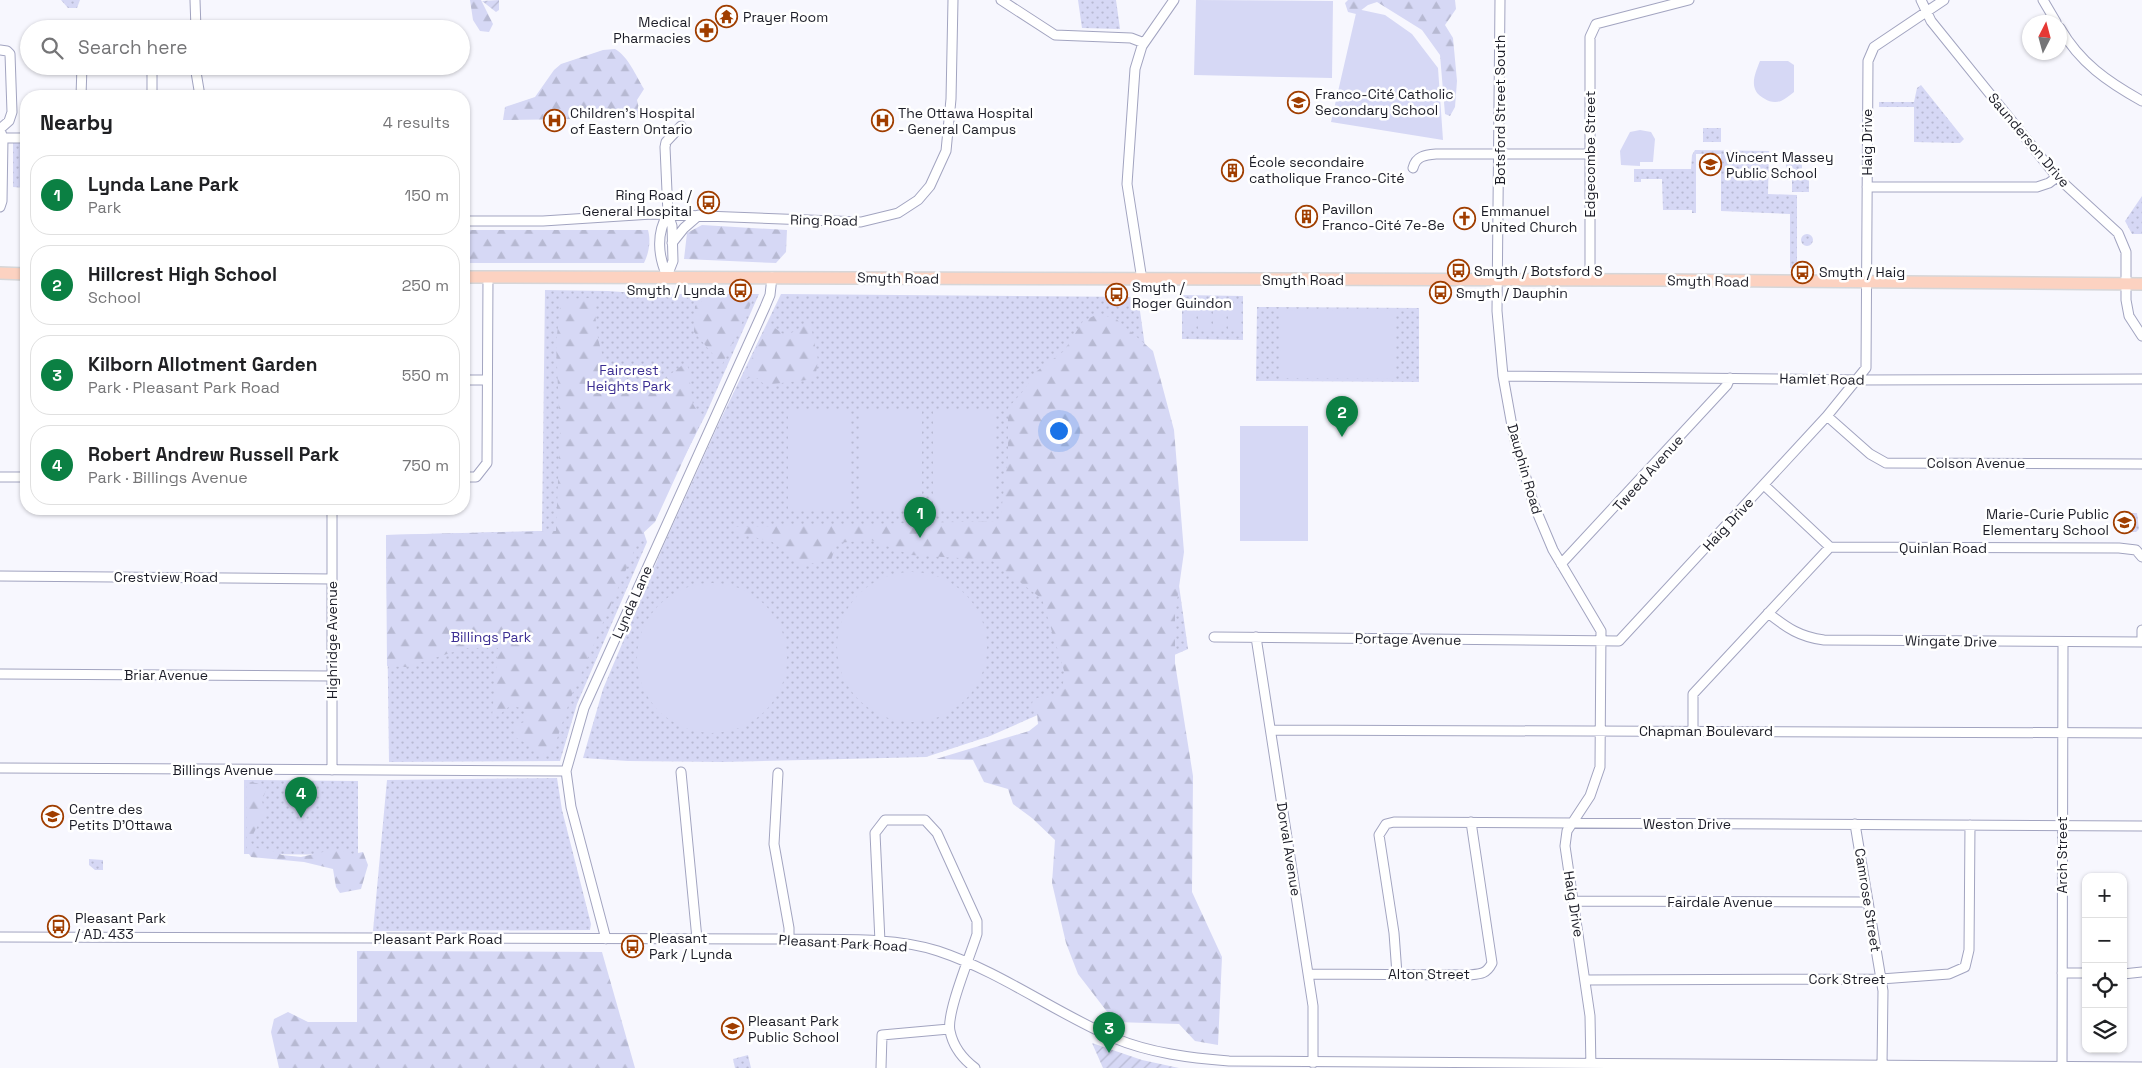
<!DOCTYPE html>
<html lang="en">
<head>
<meta charset="utf-8">
<style>
  :root { --surface:#fff; --page:#f6f6f6; --text:#202124; --muted:#757577; --line:#e0e0e0; --accent:#0b8043 }
  body { margin:0; font-family:"Space Grotesk",sans-serif; background:var(--page); color:var(--text) }
  .controls { position:absolute; right:15px; bottom:15px; display:grid; overflow:hidden; border-radius:10px; box-shadow:0 1px 4px #0004 }
  .controls button { width:45px; height:45px; display:grid; place-items:center; padding:0; border:0; border-bottom:1px solid var(--line); background:var(--surface); color:var(--text); font:25px sans-serif }
  .compass { position:absolute; left:2022px; top:15px; width:45px; height:45px; border-radius:50%; background:var(--surface); box-shadow:0 1px 4px #0004; rotate:6deg }
  .you { position:absolute; left:1058px; top:430px; width:18px; height:18px; margin:-12px; border:4px solid #fff; border-radius:50%; background:#1a73e8; box-shadow:0 0 0 8px #1a73e833 }
  .badge { display:grid; place-items:center; width:32px; height:32px; border-radius:50%; background:var(--accent); color:#fff; font-size:16px; font-weight:700 }
  .pin { position:absolute; translate:-50% -41px; filter:drop-shadow(0 1px 2px #0008) }
  .pin::after { content:''; position:absolute; top:26px; width:18px; height:15px; background:inherit; clip-path:polygon(0 0,100% 0,50% 100%) }
  .list { margin:0; padding:0; list-style:none }
  h2 { display:flex; justify-content:space-between; align-items:center; height:65px; margin:0; padding:0 20px; font-size:21px }
  h2 small { font-size:16px; font-weight:400; color:var(--muted) }
  .list li { display:grid; grid-template-columns:32px 1fr auto; gap:15px; align-items:center; box-sizing:border-box; height:80px; margin:0 10px 10px; padding:0 10px; border:1px solid var(--line); border-radius:20px }
  .list b { display:block; font-size:19px; white-space:nowrap }
  .list p { margin:0; font-size:16px; white-space:nowrap; color:var(--muted) }
  .list em { font-size:16px; font-style:normal; color:var(--muted) }
  .icon { flex:none; width:28px; height:28px; fill:none; stroke:currentColor; stroke-width:2; stroke-linecap:round; stroke-linejoin:round }
  .map { position:relative; flex:none; width:2142px; height:1068px; overflow:hidden }
  .search { position:absolute; background:var(--surface); box-shadow:0 1px 4px #0004; left:20px; top:20px; width:450px; height:55px; display:flex; align-items:center; gap:12px; box-sizing:border-box; padding:0 18px; border-radius:28px; color:var(--muted); font-size:19px }
  .panel { position:absolute; background:var(--surface); box-shadow:0 1px 4px #0004; left:20px; top:90px; width:450px; height:425px; border-radius:20px }
  .map>svg:first-child { display:block }
  .grass { fill:url(#grass-dots) }
  .forest { fill:url(#forest-firs) }
  .garden { fill:url(#garden-furrows) }
  .pitch { fill:#d6d8f5 }
  .lines { fill:none; stroke-linecap:round; stroke-linejoin:round }
  .minor-casing { stroke:#a2a4c0; stroke-width:11 }
  .major-casing { stroke:#d6d6d8; stroke-width:14 }
  .minor { stroke:#fff; stroke-width:9 }
  .major { stroke:#fcd2c1; stroke-width:11 }
  .labels { text-anchor:middle; dominant-baseline:central; stroke-width:5; stroke-linejoin:round; paint-order:stroke }
  .poi-label { font-size:14px; fill:#1c1d27; stroke:#fff; text-anchor:start }
  .street-label { font-size:14px; fill:#1c1d27; stroke:#fff }
  .park-label { font-size:14px; fill:#3d2f93; stroke:#fff }
</style>
</head>
<body>
<div class="map">
<svg width="2142" height="1068" viewBox="0 0 2142 1068">
  <defs>
    <pattern id="grass-dots" width="8" height="8" patternUnits="userSpaceOnUse" patternTransform="scale(1.25)"><rect width="8" height="8" fill="#d6d8f5"/><path d="M2 2h.1M6 6h.1" fill="none" stroke="#b7b9d2" stroke-width="1.8" stroke-linecap="round"/></pattern>
    <pattern id="forest-firs" width="22" height="20" patternUnits="userSpaceOnUse" patternTransform="scale(1.25)"><rect width="22" height="20" fill="#d6d8f5"/><path d="M5 1l3.5 6h-7zM16 11l3.5 6h-7z" fill="#b7b9d2"/></pattern>
    <pattern id="garden-furrows" width="10" height="10" patternUnits="userSpaceOnUse" patternTransform="scale(1.25)"><rect width="10" height="10" fill="#d6d8f5"/><path d="M-1 1l2-2M0 10L10 0M9 11l2-2" fill="none" stroke="#b7b9d2"/></pattern>
  </defs>
  <rect width="100%" height="100%" fill="#f7f7fe"/>
  <!-- grass -->
  <path class="grass" d="M61 0H80L77 8H68Z
    M1078 0H1116L1120 29 1082 28Z
    M1921 85 1964 139 1960 143 1914 142V107H1879V102H1914L1917 88Z
    M1703 128H1721V142H1703Z
    M13 142H26V188L13 187Z
    M1695 150 1769 151 1768 194 1797 195V268H1790V214L1721 211V154H1696V213H1692V210H1663L1662 179H1641V182H1634V169H1691L1692 155Z
    M1786 153H1801L1802 168 1798 173H1789L1786 166Z
    M1809 177V192H1792V179Z
    M2142 196V234H2132L2125 221Z
    M1801 240a6 6 0 1 1 12 0a6 6 0 1 1-12 0Z
    M545 290 608 291 650 294H759L706 414 650 525 643 530 647 542 577 704 560 761 389 762 386 535 542 531Z
    M781 294 1138 297 1188 649 990 736 926 757 722 762 628 761 583 758 603 689 662 549 719 423Z
    M1182 295 1243 296V340L1182 339Z
    M1257 307 1419 308V382L1256 381Z
    M2121 513H2137L2139 529 2136 532H2121L2118 530V516Z
    M557 778 562 810 591 924 590 930 373 931 387 780Z
    M244 780 358 781V855L244 854Z
    M89 859 103 860V870H95L89 865Z
    M748 1055 751 1068H735L733 1059Z"/>
  <!-- forest -->
  <path class="forest" d="M470 0H481L493 24 489 32 480 31 473 20Z
    M1348 0H1455L1456 9 1445 25 1453 38 1457 81 1455 107 1450 116 1445 114 1440 55 1422 30 1377 2 1368 5 1356 14 1348 12 1345 3Z
    M615 49C628 56 636 76 644 89L637 100 641 118 503 120 505 107 535 97 554 70 561 64 603 50Z
    M702 225 787 230 786 252 776 263 684 259 687 233Z
    M464 230H648C651 241 649 253 644 263H464Z
    M714 293 754 297 722 365 694 332 695 306Z
    M595 298C594 365 620 421 687 361L693 404 702 419 655 522 641 535 571 697 556 742 548 753 538 755 527 744 515 737 516 725 524 722 526 710 511 705 498 716 492 717 498 648H466L406 667 387 666 386 535 556 531 560 432 556 344 561 299Z
    M1098 314 1116 319 1153 351 1174 430 1184 552 1175 615V663L1193 776 1192 892 1222 957 1218 1045 1195 1041 1179 1024 1115 1022 1078 974 1066 943 1052 883 1055 840 1032 818 1013 804 1008 789 984 782 973 760 936 759 1029 731 1038 724 1037 713 1031 709 1033 699 1061 692 1065 674 1042 599 991 560 911 555 871 540 837 543 831 560 802 565 771 541 736 533 735 527 1000 521 1008 456V408L1024 390 1037 371 1064 351 1083 321Z
    M810 322 818 360 815 379 765 385 757 378H743L768 323 786 336Z
    M249 782 263 784 266 790 262 801 265 812 250 840 253 846 259 849 265 848 282 855 301 857 336 849 353 854 363 852 368 865 361 889 340 893 336 887 333 869 304 862 251 857 247 851 246 788Z
    M357 951 602 952 635 1068H279L271 1032 274 1019 288 1012 308 1022H357Z"/>
  <!-- garden -->
  <path class="garden" d="M499 0V10L496 12 482 1Z
    M1092 1043 1142 1060 1179 1068H1103Z"/>
  <!-- pitch -->
  <path class="pitch" d="M1196 0 1333 1 1332 78 1194 75Z
    M1357 9 1385 15 1412 34 1438 68 1443 140 1331 122Z
    M1760 61H1788L1794 65V92C1790 95 1785 99 1781 101 1776 103 1769 102 1765 99 1748 90 1754 76 1760 61Z
    M1640 130 1651 132 1655 139 1653 162H1640V166L1621 165 1620 151 1630 132Z
    M1184 303H1196V330H1183Z
    M1198 303 1211 304 1210 331H1198Z
    M1213 304H1226V331H1213Z
    M1228 304H1240V331H1228Z
    M1281 310 1395 311V379L1280 378Z
    M788 410H850V510H788Z
    M860 410H922V510H860Z
    M933 410H995V510H933Z
    M1240 426H1308V541H1240Z
    M837 647a75 75 0 1 1 150 0a75 75 0 1 1-150 0Z
    M637 658a75 75 0 1 1 150 0a75 75 0 1 1-150 0Z"/>
  <g class="lines">
    <defs>
      <path id="minor" d="M195 0 196 29
        M1001 0 1055 35 1131 38 1144 43
        M1500 0 1497 311 1503 376 1514 437 1534 505 1553 550 1601 631 1600 767 1590 796 1567 831 1565 846 1590 1016 1591 1068
        M1921 0 1931 21 2057 177 2118 233 2126 252V300L2129 316 2142 336
        M2043 0 2056 22
        M2060 28C2080 63 2108 82 2142 101
        M0 50 7 51 10 54 12 112 9 121 0 129
        M195 66 200 96
        M81 96 82 66
        M152 96V66
        M0 130 3 138 2 201 0 207
        M3 138H26
        M1413 168C1416 156 1425 155 1436 154H1590
        M1867 187H2037L2049 183 2057 177
        M464 221H543L652 214 861 222 898 213 918 200 930 186 946 151 951 99 953 0
        M672 243 684 228 699 215
        M667 276 673 261 672 226 668 214 665 147 666 142 681 126
        M667 276C658 256 656 233 668 214
        M1142 280 1127 184 1135 69 1142 46 1174 0
        M1590 280V37L1596 24 1689 0
        M1503 376 1858 380 2142 379
        M464 380H487
        M1827 416 1870 454 1886 463 2142 464
        M0 477H26
        M464 477H476L487 463 488 277
        M1764 485 1830 547 2119 548 2136 550 2142 557
        M332 509V770
        M1561 564 1727 385 1730 378
        M0 576 332 579
        M1768 613C1787 628 1800 637 1824 640L2142 642
        M1214 637 1619 641 1827 416 1866 368 1868 61 1874 47 1944 0
        M1256 637 1313 1006V1063
        M2142 642V630
        M0 674 332 676
        M1271 730 2142 733
        M1693 731V694L1830 547
        M0 768 566 771
        M681 772 697 939
        M778 773 774 844 789 928V939
        M1855 824 1883 991 1882 1065
        M1573 901 1867 902
        M0 937 780 939C829 940 892 936 938 951 1001 972 1054 1012 1114 1038 1150 1053 1190 1058 1229 1061L2142 1067
        M606 939 571 807 566 771 584 708 765 307 770 295 772 277
        M880 942 875 833 885 820H925L937 833 977 921V934C971 954 946 1013 950 1031 953 1046 963 1059 975 1068
        M2062 973H2086
        M1308 974 1468 975C1479 974 1486 975 1492 963L1471 822
        M1397 974 1394 933 1379 835 1386 824 1394 822 2142 826
        M2123 974 2142 972
        M1585 980 1881 979 1949 974 1965 967 1969 950 1970 825
        M881 1068 882 1035 949 1029
        M2062 1068 2063 642"/>
      <path id="major" d="M0 273 26 274
        M464 277 1658 280 2142 284"/>
    </defs>
    <!-- minor casing -->
    <use href="#minor" class="minor-casing"/>
    <!-- major casing -->
    <use href="#major" class="major-casing"/>
    <!-- minor -->
    <use href="#minor" class="minor"/>
    <!-- major -->
    <use href="#major" class="major"/>
  </g>
  <!-- icons -->
  <defs>
    <symbol id="temple-ring" viewBox="-11 -11 22 22"><circle r="9.5" fill="#fff" stroke="#a03e00" stroke-width="1.5"/><path d="M0-6L5-2H3V0L6.5 2.5H4V6H1.5V3h-3V6H-4V2.5H-6.5L-3 0V-2H-5Z" fill="#a03e00"/></symbol>
    <symbol id="pharmacy-ring" viewBox="-11 -11 22 22"><circle r="9.5" fill="#fff" stroke="#a03e00" stroke-width="1.5"/><path d="M-2-6h4v4h4v4h-4v4h-4v-4h-4v-4h4Z" fill="#a03e00"/></symbol>
    <symbol id="school-ring" viewBox="-11 -11 22 22"><circle r="9.5" fill="#fff" stroke="#a03e00" stroke-width="1.5"/><path d="M0-5L7-2L0 1L-7-2ZM-4 1L0 2.5L4 1V4Q0 6-4 4Z" fill="#a03e00"/></symbol>
    <symbol id="hospital-ring" viewBox="-11 -11 22 22"><circle r="9.5" fill="#fff" stroke="#a03e00" stroke-width="1.5"/><path d="M-5-5h3v3.5h4V-5h3V5h-3V1.5h-4V5h-3Z" fill="#a03e00"/></symbol>
    <symbol id="building-ring" viewBox="-11 -11 22 22"><circle r="9.5" fill="#fff" stroke="#a03e00" stroke-width="1.5"/><path d="M-4-6H4V6H1V3H-1V6H-4ZM-2.5-4.3h1.7v1.8h-1.7ZM.8-4.3h1.7v1.8H.8ZM-2.5-1h1.7V.8h-1.7ZM.8-1h1.7V.8H.8Z" fill="#a03e00"/></symbol>
    <symbol id="bus-ring" viewBox="-11 -11 22 22"><circle r="9.5" fill="#fff" stroke="#a03e00" stroke-width="1.5"/><path d="M-5-6H5V4H4V6H2V4H-2V6H-4V4H-5ZM-3.5-4V0h7V-4ZM-3.5 1.2v1.5H-2V1.2ZM2 1.2v1.5H3.5V1.2Z" fill="#a03e00"/></symbol>
    <symbol id="church-ring" viewBox="-11 -11 22 22"><circle r="9.5" fill="#fff" stroke="#a03e00" stroke-width="1.5"/><path d="M-1.2-6h2.4v3.5h3.3v2.4h-3.3V6h-2.4V-.1h-3.3v-2.4h3.3Z" fill="#a03e00"/></symbol>
  </defs>
  <g fill-rule="evenodd">
    <use href="#temple-ring" x="714" y="4" width="25" height="25"/>
    <use href="#pharmacy-ring" x="694" y="18" width="25" height="25"/>
    <use href="#school-ring" x="1286" y="90" width="25" height="25"/>
    <use href="#hospital-ring" x="542" y="108" width="25" height="25"/>
    <use href="#hospital-ring" x="870" y="108" width="25" height="25"/>
    <use href="#school-ring" x="1698" y="152" width="25" height="25"/>
    <use href="#building-ring" x="1220" y="158" width="25" height="25"/>
    <use href="#bus-ring" x="696" y="190" width="25" height="25"/>
    <use href="#building-ring" x="1294" y="204" width="25" height="25"/>
    <use href="#church-ring" x="1452" y="206" width="25" height="25"/>
    <use href="#bus-ring" x="1446" y="258" width="25" height="25"/>
    <use href="#bus-ring" x="1790" y="260" width="25" height="25"/>
    <use href="#bus-ring" x="728" y="278" width="25" height="25"/>
    <use href="#bus-ring" x="1428" y="280" width="25" height="25"/>
    <use href="#bus-ring" x="1104" y="282" width="25" height="25"/>
    <use href="#school-ring" x="2112" y="510" width="25" height="25"/>
    <use href="#school-ring" x="40" y="804" width="25" height="25"/>
    <use href="#bus-ring" x="46" y="914" width="25" height="25"/>
    <use href="#bus-ring" x="620" y="934" width="25" height="25"/>
    <use href="#school-ring" x="720" y="1016" width="25" height="25"/>
  </g>
  <g class="labels">
    <!-- poi labels -->
    <g class="poi-label">
      <text x="743" y="17">Prayer Room</text>
      <text x="691" y="22" text-anchor="end">Medical<tspan x="691" dy="16">Pharmacies</tspan></text>
      <text x="1315" y="94">Franco-Cité Catholic<tspan x="1315" dy="16">Secondary School</tspan></text>
      <text x="570" y="113">Children's Hospital<tspan x="570" dy="16">of Eastern Ontario</tspan></text>
      <text x="898" y="113">The Ottawa Hospital<tspan x="898" dy="16">- General Campus</tspan></text>
      <text x="1726" y="157">Vincent Massey<tspan x="1726" dy="16">Public School</tspan></text>
      <text x="1249" y="162">École secondaire<tspan x="1249" dy="16">catholique Franco-Cité</tspan></text>
      <text x="692" y="195" text-anchor="end">Ring Road /<tspan x="692" dy="16">General Hospital</tspan></text>
      <text x="1322" y="209">Pavillon<tspan x="1322" dy="16">Franco-Cité 7e-8e</tspan></text>
      <text x="1481" y="211">Emmanuel<tspan x="1481" dy="16">United Church</tspan></text>
      <text x="1474" y="271">Smyth / Botsford S</text>
      <text x="1819" y="272">Smyth / Haig</text>
      <text x="1132" y="287">Smyth /<tspan x="1132" dy="16">Roger Guindon</tspan></text>
      <text x="725" y="290" text-anchor="end">Smyth / Lynda</text>
      <text x="1456" y="293">Smyth / Dauphin</text>
      <text x="2109" y="514" text-anchor="end">Marie-Curie Public<tspan x="2109" dy="16">Elementary School</tspan></text>
      <text x="69" y="809">Centre des<tspan x="69" dy="16">Petits D'Ottawa</tspan></text>
      <text x="75" y="918">Pleasant Park<tspan x="75" dy="16">/ AD. 433</tspan></text>
      <text x="649" y="938">Pleasant<tspan x="649" dy="16">Park / Lynda</tspan></text>
      <text x="748" y="1021">Pleasant Park<tspan x="748" dy="16">Public School</tspan></text>
    </g>
    <!-- street labels -->
    <g class="street-label">
      <text transform="translate(1500 110) rotate(-90)">Botsford Street South</text>
      <text transform="translate(2029 140) rotate(50)">Saunderson Drive</text>
      <text transform="translate(1867 142) rotate(-90)">Haig Drive</text>
      <text transform="translate(1590 154) rotate(-90)">Edgecombe Street</text>
      <text transform="translate(824 220) rotate(1)">Ring Road</text>
      <text transform="translate(898 278) rotate(1)">Smyth Road</text>
      <text x="1303" y="280">Smyth Road</text>
      <text transform="translate(1708 281) rotate(1)">Smyth Road</text>
      <text transform="translate(1822 379) rotate(1)">Hamlet Road</text>
      <text x="1976" y="463">Colson Avenue</text>
      <text transform="translate(1525 469) rotate(74)">Dauphin Road</text>
      <text transform="translate(1648 473) rotate(-48)">Tweed Avenue</text>
      <text transform="translate(1728 524) rotate(-47)">Haig Drive</text>
      <text x="1943" y="548">Quinlan Road</text>
      <text x="166" y="577">Crestview Road</text>
      <text transform="translate(632 602) rotate(-66)">Lynda Lane</text>
      <text transform="translate(1408 639) rotate(1)">Portage Avenue</text>
      <text transform="translate(332 640) rotate(-90)">Highridge Avenue</text>
      <text transform="translate(1951 641) rotate(1)">Wingate Drive</text>
      <text x="166" y="675">Briar Avenue</text>
      <text x="1706" y="731">Chapman Boulevard</text>
      <text x="223" y="770">Billings Avenue</text>
      <text x="1687" y="824">Weston Drive</text>
      <text transform="translate(1289 849) rotate(81)">Dorval Avenue</text>
      <text transform="translate(2062 855) rotate(-90)">Arch Street</text>
      <text transform="translate(1868 900) rotate(81)">Camrose Street</text>
      <text x="1720" y="902">Fairdale Avenue</text>
      <text transform="translate(1574 904) rotate(81)">Haig Drive</text>
      <text x="438" y="939">Pleasant Park Road</text>
      <text transform="translate(843 943) rotate(3)">Pleasant Park Road</text>
      <text x="1429" y="974">Alton Street</text>
      <text x="1847" y="979">Cork Street</text>
    </g>
    <!-- park labels -->
    <g class="park-label">
      <text x="629" y="370">Faircrest<tspan x="629" dy="16">Heights Park</tspan></text>
      <text x="491" y="637">Billings Park</text>
    </g>
  </g>
</svg>
<div class="controls">
<button>+</button>
<button>−</button>
<button><svg class="icon" aria-label="locate" viewBox="0 0 24 24"><circle cx="12" cy="12" r="6"/><path d="M12 2v4M12 18v4M2 12h4M18 12h4"/></svg></button>
<button><svg class="icon" aria-label="layers" viewBox="0 0 24 24"><path d="M12 4l9 5-9 5-9-5zM3 14l9 5 9-5"/></svg></button>
</div>
<svg class="compass" viewBox="-18 -18 36 36"><path d="M0-13l5 13h-10z" fill="#e53935"/><path d="M0 13l5-13h-10z" fill="#757577"/></svg>
<div class="you"></div>
<div class="pin badge" style="left:920px;top:538px">1</div>
<div class="pin badge" style="left:1342px;top:437px">2</div>
<div class="pin badge" style="left:1109px;top:1053px">3</div>
<div class="pin badge" style="left:301px;top:818px">4</div>
<div class="search"><svg class="icon" aria-label="search" viewBox="0 0 24 24"><circle cx="10" cy="10" r="6"/><path d="M15 15l6 6"/></svg>Search here</div>
<section class="panel">
<h2>Nearby<small>4 results</small></h2>
<ul class="list">
<li><span class="badge">1</span><div><b>Lynda Lane Park</b><p>Park</p></div><em>150 m</em></li>
<li><span class="badge">2</span><div><b>Hillcrest High School</b><p>School</p></div><em>250 m</em></li>
<li><span class="badge">3</span><div><b>Kilborn Allotment Garden</b><p>Park · Pleasant Park Road</p></div><em>550 m</em></li>
<li><span class="badge">4</span><div><b>Robert Andrew Russell Park</b><p>Park · Billings Avenue</p></div><em>750 m</em></li>
</ul>
</section>
</div>
</body>
</html>
